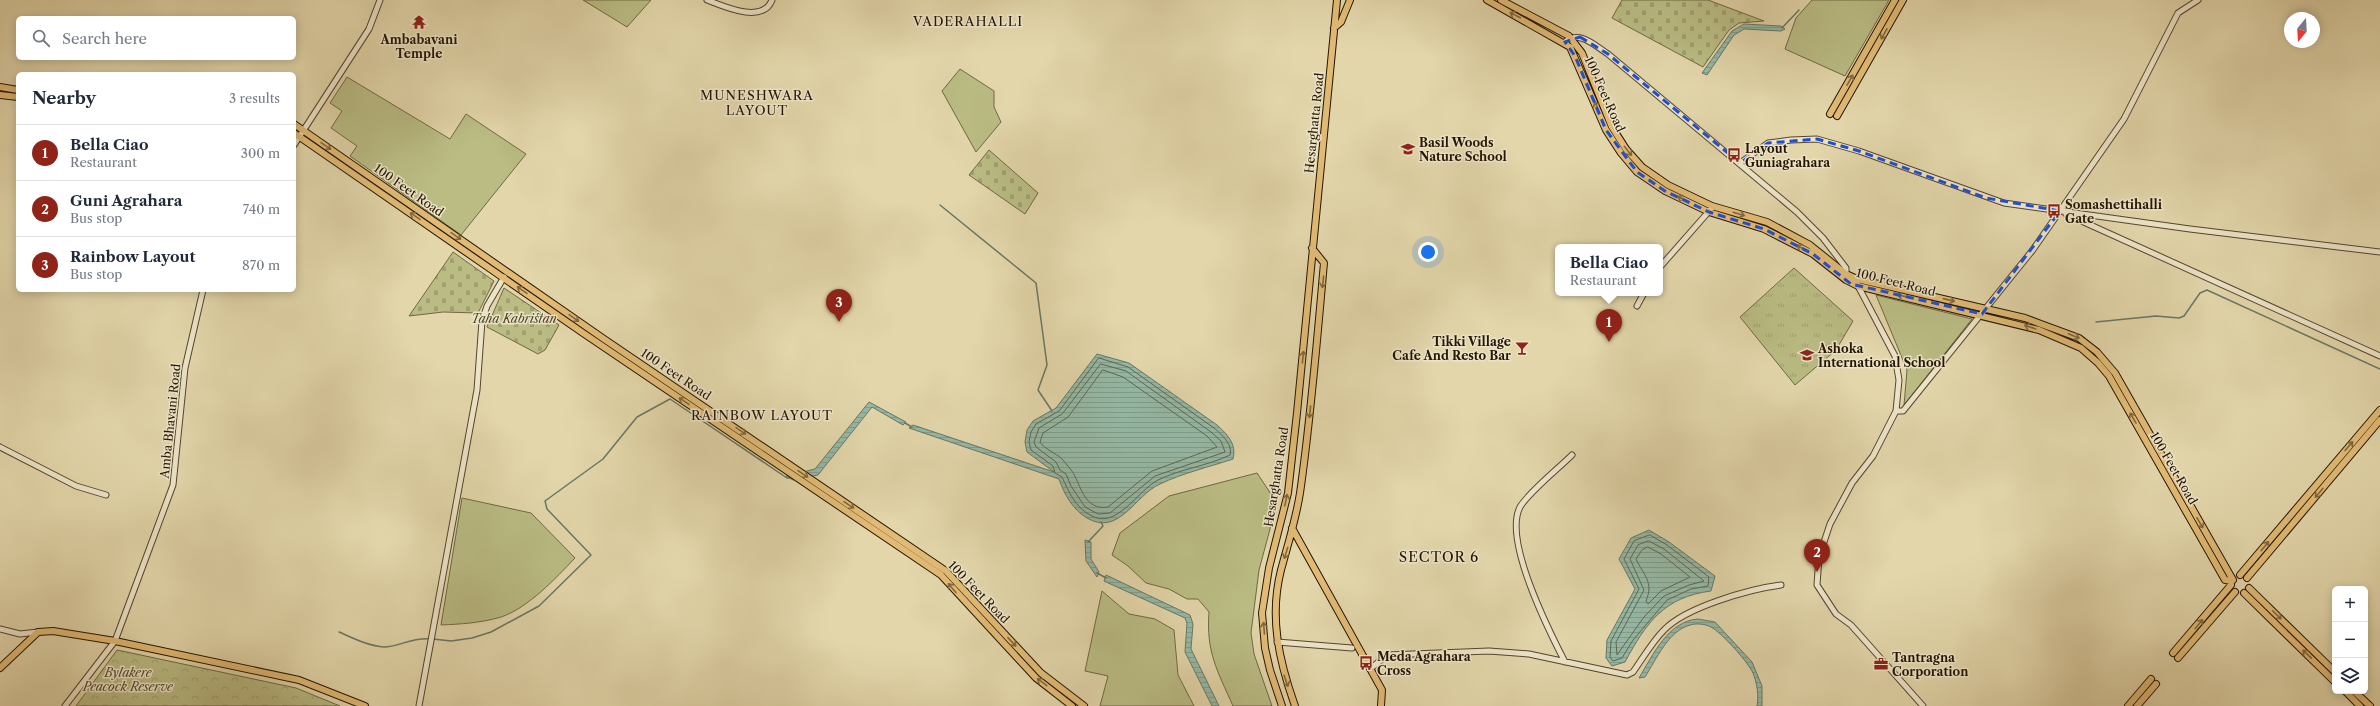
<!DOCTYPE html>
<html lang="en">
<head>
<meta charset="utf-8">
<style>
  :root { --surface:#fff; --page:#f6f6f7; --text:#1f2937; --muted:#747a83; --line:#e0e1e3; --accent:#8f2418 }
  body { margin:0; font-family:"Libre Caslon Text",serif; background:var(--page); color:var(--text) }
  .controls { position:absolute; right:12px; bottom:12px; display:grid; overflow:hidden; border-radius:6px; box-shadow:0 2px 10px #0003 }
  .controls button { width:36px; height:36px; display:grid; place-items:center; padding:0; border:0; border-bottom:1px solid var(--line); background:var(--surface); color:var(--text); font:20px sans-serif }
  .compass { position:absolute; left:2284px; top:12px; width:36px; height:36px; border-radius:50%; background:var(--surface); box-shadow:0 2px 10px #0003; rotate:198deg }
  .you { position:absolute; left:1428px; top:252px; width:14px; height:14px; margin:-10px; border:3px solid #fff; border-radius:50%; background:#1a73e8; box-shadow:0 0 0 6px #1a73e833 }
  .badge { display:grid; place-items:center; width:26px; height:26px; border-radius:50%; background:var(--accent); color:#fff; font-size:13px; font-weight:700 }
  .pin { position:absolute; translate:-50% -33px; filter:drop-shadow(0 1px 2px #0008) }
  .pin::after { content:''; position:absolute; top:21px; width:14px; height:12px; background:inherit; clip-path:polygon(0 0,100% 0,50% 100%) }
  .popup { position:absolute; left:1555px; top:244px; width:108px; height:52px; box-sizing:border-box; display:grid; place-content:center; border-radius:6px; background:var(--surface); filter:drop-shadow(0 1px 3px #0005); font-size:13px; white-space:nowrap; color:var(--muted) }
  .popup b { font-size:15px; color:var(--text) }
  .popup::after { content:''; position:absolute; left:50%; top:100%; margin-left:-8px; border:8px solid transparent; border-top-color:var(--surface) }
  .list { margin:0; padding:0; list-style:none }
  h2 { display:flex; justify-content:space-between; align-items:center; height:52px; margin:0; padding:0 16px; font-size:17px }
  h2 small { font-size:13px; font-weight:400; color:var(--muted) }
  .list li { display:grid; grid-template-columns:26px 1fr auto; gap:12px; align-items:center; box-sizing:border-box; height:56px; padding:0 16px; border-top:1px solid var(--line) }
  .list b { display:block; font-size:15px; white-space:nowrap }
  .list p { margin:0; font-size:13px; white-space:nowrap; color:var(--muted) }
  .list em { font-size:13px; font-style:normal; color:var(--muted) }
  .icon { flex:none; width:22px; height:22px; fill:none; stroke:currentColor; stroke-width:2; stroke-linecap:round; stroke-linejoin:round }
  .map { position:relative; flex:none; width:2380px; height:706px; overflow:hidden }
  .search { position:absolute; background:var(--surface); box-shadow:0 2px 10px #0003; left:16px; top:16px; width:280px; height:44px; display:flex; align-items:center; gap:10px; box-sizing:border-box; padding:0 14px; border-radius:6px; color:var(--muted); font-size:15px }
  .panel { position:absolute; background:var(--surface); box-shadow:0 2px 10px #0003; left:16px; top:72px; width:280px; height:220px; border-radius:6px }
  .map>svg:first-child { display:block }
  .grass { fill:#babc84; stroke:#6f6842 }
  .forest { fill:url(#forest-crowns); stroke:#6f6842 }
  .cemetery { fill:url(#cemetery-stones); stroke:#6f6842 }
  .park { fill:url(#park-tufts); stroke:#6f6842 }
  .water { fill:url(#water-rules); stroke:#687764 }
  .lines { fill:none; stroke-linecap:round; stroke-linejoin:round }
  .shore { stroke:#5c6754; stroke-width:1 }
  .stream { stroke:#687764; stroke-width:1.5 }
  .minor-casing { stroke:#54452b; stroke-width:7 }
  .major-casing { stroke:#241501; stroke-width:8 }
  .minor { stroke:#ece4c8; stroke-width:5 }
  .major { stroke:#e1bb75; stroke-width:6 }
  .oneway { stroke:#82683b }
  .marked { fill:none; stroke:#1d4ed8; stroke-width:3; stroke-dasharray:8 5; stroke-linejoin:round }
  .labels { text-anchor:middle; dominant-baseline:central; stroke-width:3; stroke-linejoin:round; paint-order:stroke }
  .poi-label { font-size:12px; font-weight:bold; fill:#241501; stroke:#ece4c8; text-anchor:start }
  .street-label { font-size:12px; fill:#241501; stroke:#ece4c8 }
  .park-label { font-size:12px; font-style:italic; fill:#514728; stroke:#ece4c8 }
  .neighbourhood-label { font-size:13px; letter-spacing:1px; fill:#241501; stroke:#ece4c8 }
  .quarter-label { font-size:14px; letter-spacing:1px; fill:#241501; stroke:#ece4c8 }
</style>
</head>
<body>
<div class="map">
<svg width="2380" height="706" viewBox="0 0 2380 706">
  <defs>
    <pattern id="forest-crowns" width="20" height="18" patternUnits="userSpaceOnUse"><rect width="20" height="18" fill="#babc84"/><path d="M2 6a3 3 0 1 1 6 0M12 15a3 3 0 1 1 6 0" fill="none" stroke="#a0a170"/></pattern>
    <pattern id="cemetery-stones" width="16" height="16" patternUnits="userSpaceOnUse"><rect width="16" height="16" fill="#babc84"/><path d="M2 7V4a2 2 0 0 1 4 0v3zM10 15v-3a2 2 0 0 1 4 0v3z" fill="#a0a170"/></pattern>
    <pattern id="park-tufts" width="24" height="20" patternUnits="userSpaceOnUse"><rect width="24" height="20" fill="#babc84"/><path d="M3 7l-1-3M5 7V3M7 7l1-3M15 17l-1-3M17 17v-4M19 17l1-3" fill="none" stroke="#a0a170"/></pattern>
    <pattern id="water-rules" width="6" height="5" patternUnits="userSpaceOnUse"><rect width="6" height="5" fill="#95b9a6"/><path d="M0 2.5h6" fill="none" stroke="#809e8d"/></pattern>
  </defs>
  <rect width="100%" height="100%" fill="#e2d6aa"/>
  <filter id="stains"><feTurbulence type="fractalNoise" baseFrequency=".005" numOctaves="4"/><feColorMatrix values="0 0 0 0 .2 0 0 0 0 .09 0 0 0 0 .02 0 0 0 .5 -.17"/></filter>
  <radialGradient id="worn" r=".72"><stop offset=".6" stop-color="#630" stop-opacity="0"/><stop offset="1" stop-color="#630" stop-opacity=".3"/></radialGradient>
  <!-- grass -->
  <path class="grass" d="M583 0H651L627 27Z
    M1812 0H1889L1845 76 1785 49 1796 18Z
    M960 69 994 91V107L1001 122 976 152 942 91Z
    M347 77 450 139 466 114 526 154 461 235 350 156 357 146 331 128 342 111 330 103Z
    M1876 295 1972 319 1904 405 1907 370Z
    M1257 473 1277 503 1259 570 1251 633 1254 654 1272 706H1233C1217 670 1206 652 1209 612L1198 599H1187L1169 589 1146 583 1128 566 1112 555 1120 533 1169 496Z
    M462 498 531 513 575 558C556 578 528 608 501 617 481 623 461 624 441 625Z
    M1102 591 1129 614 1155 619 1174 630 1178 675 1194 706H1100L1108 676 1085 671Z"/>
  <!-- forest -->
  <path class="forest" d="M117 650 296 688 340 706H76Z"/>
  <!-- cemetery -->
  <path class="cemetery" d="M1622 0H1708L1764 21 1739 23 1729 30 1703 67 1612 18Z
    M989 150 1038 193 1025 214 969 175Z
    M453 252 494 281 478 313 443 312 409 316Z
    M504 288 559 325 545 350 538 354 487 327Z"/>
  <!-- park -->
  <path class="park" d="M1794 268 1853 321 1836 350 1795 385 1740 317Z"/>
  <!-- water -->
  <path class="water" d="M1744 24 1781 26 1785 29 1781 31 1744 29 1734 35 1707 75 1702 73 1732 31Z
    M1097 354 1129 363 1217 425C1227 434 1237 444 1233 459 1209 467 1183 473 1160 484 1135 495 1119 537 1087 518 1073 510 1064 494 1059 479L909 428 913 425 1054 472 1027 452 1025 442 1027 430 1033 421 1056 408Z
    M869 402 906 422 903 425 872 407 818 475 793 480 786 476 815 469Z
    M1649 530 1669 542 1715 576 1711 591C1664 597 1646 623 1625 662L1612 666 1606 658 1607 640 1635 589 1619 559 1631 538Z
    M1085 540 1091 542V559L1099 572 1097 577 1086 561Z
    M1106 575 1190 615 1193 624 1191 649 1219 706H1212L1185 652 1187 623 1185 618 1104 581Z
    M1698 619 1715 622 1752 662 1762 686V706H1757C1759 695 1757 683 1753 673 1748 662 1722 633 1711 627 1705 624 1697 623 1690 625 1668 631 1656 660 1645 677L1639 678C1653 655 1668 621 1698 619Z"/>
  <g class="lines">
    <!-- shore -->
    <path class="shore" d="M1099 358 1128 367 1214 428C1221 434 1233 444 1230 455 1207 466 1180 469 1158 480 1137 491 1116 531 1090 515 1075 507 1069 492 1062 477L1055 473 1053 466 1031 450 1029 442 1031 432 1036 424 1059 411Z
      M1101 364 1126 371 1211 432 1221 441 1225 452 1155 476 1110 513 1098 514 1085 507 1071 486 1066 474 1060 470 1056 462 1036 447 1034 442 1039 428 1062 414Z
      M1103 370 1123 377 1207 436 1217 447 1152 471 1108 507C1084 511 1081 485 1072 471 1069 467 1065 463 1062 459 1056 453 1044 449 1040 442L1043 433 1068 417Z
      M1650 535 1667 545 1709 577 1708 586 1691 589 1667 600 1633 640 1622 658 1613 661 1610 657 1611 641 1639 589 1624 559 1634 541Z
      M1649 541 1664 549 1704 581 1689 585 1664 596 1644 617 1617 655 1616 642 1644 590 1630 559 1638 545Z
      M1648 547 1661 554 1690 577 1661 591 1648 604 1646 601C1654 582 1644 576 1636 559L1642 550Z"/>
    <!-- stream -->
    <path class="stream" d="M1782 28 1799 10
      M940 205 1036 283 1047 365 1038 390 1052 411
      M2096 322 2156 316 2179 318 2184 316 2200 293 2207 290 2380 369
      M905 423 912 427
      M1088 542 1103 526 1101 522
      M1097 573 1106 578
      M339 632C353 638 368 646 384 647 398 647 413 637 430 639
      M433 639 451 641 472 638 491 632 539 606 591 555 547 509 545 501 603 459 637 417 670 399 787 478H791"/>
    <defs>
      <path id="minor" d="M707 0C725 7 763 24 772 0
        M1565 42C1580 30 1594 45 1608 54L1797 212 1823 238 1846 268V277
        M294 145 369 29 380 0
        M1740 163 1768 143 1791 140 1817 139 1859 151 2004 203 2190 229 2380 252
        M2066 214 2380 356
        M1660 267 1711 209
        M1857 284 1895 356 1899 380 1896 411 1873 456 1852 483 1830 524 1819 557 1817 585 1836 614 1851 625 1923 706
        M1637 306 1644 293
        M1896 411H1903L2032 251 2124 119 2178 13 2198 0
        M0 447 76 486 106 495
        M0 629 20 634 38 632
        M1277 642 1352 648
        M1565 662C1548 629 1503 540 1520 507 1528 493 1559 468 1572 455
        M1370 669 1387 655 1489 651 1529 654 1627 675 1633 672C1643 658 1652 642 1664 630 1686 607 1750 589 1781 585
        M65 706 115 641 173 485 185 368 203 290
        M419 706 477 390 482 321 487 306 504 277"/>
      <path id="major" d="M1487 0 1570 47 1606 130 1621 153 1637 172 1665 191 1709 212 1764 229 1813 254 1846 280 1858 286 2039 330 2081 348 2098 363 2109 376 2225 580 2232 581
        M1501 0 1569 36 1582 53 1612 127 1626 149 1642 167 1668 185 1712 206 1767 222 1810 245 1846 274 1857 279 2025 318 2041 324 2079 338 2097 352 2115 373 2233 580
        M1334 28 1341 22 1350 0
        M0 87 18 90
        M0 95 18 97
        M1830 114 1895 0
        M1837 116 1903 0
        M294 124 604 339 946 571 1041 673 1084 706
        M294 133 583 333 941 575 1036 678 1072 706
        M1292 528 1382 690 1381 706
        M2240 575 2380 410
        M2247 578 2380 420
        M2249 588 2335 672
        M2244 593 2335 682
        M2173 653 2231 585
        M2178 658 2235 592
        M0 668 38 632 53 631 115 641 299 680 365 706
        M2345 691 2360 706
        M2354 691 2370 706
        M1282 706 1270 670 1265 648 1262 613 1269 568 1288 493 1297 413 1337 0
        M1295 706C1279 661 1269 617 1281 570 1288 544 1296 519 1300 493 1311 417 1317 340 1324 263L1312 248
        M2128 706 2151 679
        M2137 706 2156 684"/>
    </defs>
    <!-- minor casing -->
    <use href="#minor" class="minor-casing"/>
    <!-- major casing -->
    <use href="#major" class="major-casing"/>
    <!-- minor -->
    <use href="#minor" class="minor"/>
    <!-- major -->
    <use href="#major" class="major"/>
  </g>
  <!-- one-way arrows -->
  <defs><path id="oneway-shaft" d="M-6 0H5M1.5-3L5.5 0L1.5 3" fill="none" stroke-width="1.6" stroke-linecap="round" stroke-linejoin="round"/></defs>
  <g class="oneway">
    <use href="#oneway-shaft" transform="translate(1515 15) rotate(-152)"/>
    <use href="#oneway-shaft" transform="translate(1884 34) rotate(120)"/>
    <use href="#oneway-shaft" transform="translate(1850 80) rotate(-60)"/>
    <use href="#oneway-shaft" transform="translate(1597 107) rotate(-113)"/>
    <use href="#oneway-shaft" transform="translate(326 146) rotate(35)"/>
    <use href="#oneway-shaft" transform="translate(1628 151) rotate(52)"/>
    <use href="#oneway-shaft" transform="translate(1683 199) rotate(-154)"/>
    <use href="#oneway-shaft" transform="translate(1739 214) rotate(17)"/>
    <use href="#oneway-shaft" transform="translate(415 216) rotate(-146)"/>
    <use href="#oneway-shaft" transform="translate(456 236) rotate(35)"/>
    <use href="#oneway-shaft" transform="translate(1802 248) rotate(-153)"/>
    <use href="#oneway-shaft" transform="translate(1323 282) rotate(96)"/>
    <use href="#oneway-shaft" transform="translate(522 290) rotate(-145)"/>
    <use href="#oneway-shaft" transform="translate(1903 296) rotate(-167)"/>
    <use href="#oneway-shaft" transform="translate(1949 300) rotate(13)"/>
    <use href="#oneway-shaft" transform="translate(574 318) rotate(35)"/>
    <use href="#oneway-shaft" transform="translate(2030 327) rotate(-161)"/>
    <use href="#oneway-shaft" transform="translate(2074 336) rotate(23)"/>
    <use href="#oneway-shaft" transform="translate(1303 357) rotate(-84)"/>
    <use href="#oneway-shaft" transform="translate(684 401) rotate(-146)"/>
    <use href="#oneway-shaft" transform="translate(1310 412) rotate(96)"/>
    <use href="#oneway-shaft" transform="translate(2133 418) rotate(-120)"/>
    <use href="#oneway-shaft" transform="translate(741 431) rotate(34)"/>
    <use href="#oneway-shaft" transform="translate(2349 446) rotate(-50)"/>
    <use href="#oneway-shaft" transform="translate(803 474) rotate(34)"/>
    <use href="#oneway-shaft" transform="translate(2319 493) rotate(130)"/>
    <use href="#oneway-shaft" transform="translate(1286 500) rotate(-78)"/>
    <use href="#oneway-shaft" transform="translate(849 505) rotate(34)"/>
    <use href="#oneway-shaft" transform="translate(2200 523) rotate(60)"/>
    <use href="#oneway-shaft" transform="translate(2265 546) rotate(-50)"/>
    <use href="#oneway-shaft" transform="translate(1286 553) rotate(107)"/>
    <use href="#oneway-shaft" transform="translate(952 588) rotate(-131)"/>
    <use href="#oneway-shaft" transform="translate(2277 615) rotate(44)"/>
    <use href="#oneway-shaft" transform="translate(2199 624) rotate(-50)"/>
    <use href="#oneway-shaft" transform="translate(1264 628) rotate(-94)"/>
    <use href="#oneway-shaft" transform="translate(1012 642) rotate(47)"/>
    <use href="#oneway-shaft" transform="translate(2307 654) rotate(-136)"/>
    <use href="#oneway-shaft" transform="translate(1286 681) rotate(71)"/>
    <use href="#oneway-shaft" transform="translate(1042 682) rotate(-142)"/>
  </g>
  <!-- marked area -->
  <path class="marked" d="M1580 37 1608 54 1740 163 1768 143 1817 139 1859 151 1986 198 2060 211 1982 314 1851 284 1813 254 1764 229 1709 212 1665 191 1637 172 1606 130 1575 56 1565 42Z"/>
  <!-- icons -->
  <defs>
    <symbol id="temple-bare" viewBox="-9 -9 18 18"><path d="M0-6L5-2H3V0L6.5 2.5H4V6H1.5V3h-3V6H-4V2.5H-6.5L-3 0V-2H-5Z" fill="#8f2418" stroke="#ece4c8" stroke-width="2.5" paint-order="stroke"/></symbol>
    <symbol id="school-bare" viewBox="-9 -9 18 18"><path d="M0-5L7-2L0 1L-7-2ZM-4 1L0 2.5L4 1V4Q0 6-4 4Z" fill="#8f2418" stroke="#ece4c8" stroke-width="2.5" paint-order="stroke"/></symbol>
    <symbol id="bus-bare" viewBox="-9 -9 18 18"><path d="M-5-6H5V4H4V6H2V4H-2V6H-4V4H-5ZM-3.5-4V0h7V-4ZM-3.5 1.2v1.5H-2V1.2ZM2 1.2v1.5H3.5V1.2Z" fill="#8f2418" stroke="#ece4c8" stroke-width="2.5" paint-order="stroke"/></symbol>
    <symbol id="bar-bare" viewBox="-9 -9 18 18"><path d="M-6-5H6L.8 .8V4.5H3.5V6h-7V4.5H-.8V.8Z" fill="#8f2418" stroke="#ece4c8" stroke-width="2.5" paint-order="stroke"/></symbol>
    <symbol id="office-bare" viewBox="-9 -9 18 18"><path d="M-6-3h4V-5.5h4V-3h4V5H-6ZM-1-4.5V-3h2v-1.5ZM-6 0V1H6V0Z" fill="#8f2418" stroke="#ece4c8" stroke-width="2.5" paint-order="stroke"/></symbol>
  </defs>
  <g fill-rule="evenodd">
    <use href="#temple-bare" x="409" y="12" width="20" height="20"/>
    <use href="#school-bare" x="1398" y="139" width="20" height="20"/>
    <use href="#bus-bare" x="1724" y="145" width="20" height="20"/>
    <use href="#bus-bare" x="2044" y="201" width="20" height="20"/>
    <use href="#bar-bare" x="1512" y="338" width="20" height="20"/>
    <use href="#school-bare" x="1797" y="345" width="20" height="20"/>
    <use href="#bus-bare" x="1356" y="653" width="20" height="20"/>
    <use href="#office-bare" x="1871" y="654" width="20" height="20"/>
  </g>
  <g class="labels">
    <!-- poi labels -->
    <g class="poi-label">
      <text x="419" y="39" text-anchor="middle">Ambabavani<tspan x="419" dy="14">Temple</tspan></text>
      <text x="1419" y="142">Basil Woods<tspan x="1419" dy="14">Nature School</tspan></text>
      <text x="1745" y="148">Layout<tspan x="1745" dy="14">Guniagrahara</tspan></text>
      <text x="2065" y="204">Somashettihalli<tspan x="2065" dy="14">Gate</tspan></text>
      <text x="1511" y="341" text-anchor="end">Tikki Village<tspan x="1511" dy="14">Cafe And Resto Bar</tspan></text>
      <text x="1818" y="348">Ashoka<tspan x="1818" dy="14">International School</tspan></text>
      <text x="1377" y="656">Meda Agrahara<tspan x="1377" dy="14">Cross</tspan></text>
      <text x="1892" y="657">Tantragna<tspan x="1892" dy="14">Corporation</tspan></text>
    </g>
    <!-- street labels -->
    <g class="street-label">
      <text transform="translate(1605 94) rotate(66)">100 Feet Road</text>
      <text transform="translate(1314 123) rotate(-84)">Hesarghatta Road</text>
      <text transform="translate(409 190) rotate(35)">100 Feet Road</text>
      <text transform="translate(1896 282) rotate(14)">100 Feet Road</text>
      <text transform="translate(676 374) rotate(34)">100 Feet Road</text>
      <text transform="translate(170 421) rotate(-84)">Amba Bhavani Road</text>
      <text transform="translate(2174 468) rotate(60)">100 Feet Road</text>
      <text transform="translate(1276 477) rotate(-81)">Hesarghatta Road</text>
      <text transform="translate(979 592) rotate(46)">100 Feet Road</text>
    </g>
    <!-- park labels -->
    <g class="park-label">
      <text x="514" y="318">Taha Kabristan</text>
      <text x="128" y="672">Bylakere<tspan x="128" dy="14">Peacock Reserve</tspan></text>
    </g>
    <!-- neighbourhood labels -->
    <g class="neighbourhood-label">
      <text x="968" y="21">VADERAHALLI</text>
      <text x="757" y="95">MUNESHWARA<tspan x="757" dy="15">LAYOUT</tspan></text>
      <text x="762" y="415">RAINBOW LAYOUT</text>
    </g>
    <!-- quarter labels -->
    <g class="quarter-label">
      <text x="1439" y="557">SECTOR 6</text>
    </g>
  </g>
  <rect width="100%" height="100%" filter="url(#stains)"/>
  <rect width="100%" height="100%" fill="url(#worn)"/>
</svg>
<div class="controls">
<button>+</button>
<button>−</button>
<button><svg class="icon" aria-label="layers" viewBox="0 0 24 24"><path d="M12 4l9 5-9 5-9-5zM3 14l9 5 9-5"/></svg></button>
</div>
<svg class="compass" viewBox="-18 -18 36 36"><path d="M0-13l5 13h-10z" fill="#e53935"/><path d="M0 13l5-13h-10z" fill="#747a83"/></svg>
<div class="you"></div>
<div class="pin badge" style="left:1609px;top:342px">1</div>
<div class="popup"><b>Bella Ciao</b>Restaurant</div>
<div class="pin badge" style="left:1817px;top:572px">2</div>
<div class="pin badge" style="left:839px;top:322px">3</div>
<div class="search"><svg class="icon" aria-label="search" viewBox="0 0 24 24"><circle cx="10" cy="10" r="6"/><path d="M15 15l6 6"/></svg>Search here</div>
<section class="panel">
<h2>Nearby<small>3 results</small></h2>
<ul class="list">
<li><span class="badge">1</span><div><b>Bella Ciao</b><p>Restaurant</p></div><em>300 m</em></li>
<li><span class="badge">2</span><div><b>Guni Agrahara</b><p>Bus stop</p></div><em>740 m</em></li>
<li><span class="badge">3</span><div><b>Rainbow Layout</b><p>Bus stop</p></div><em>870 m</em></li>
</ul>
</section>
</div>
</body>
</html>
